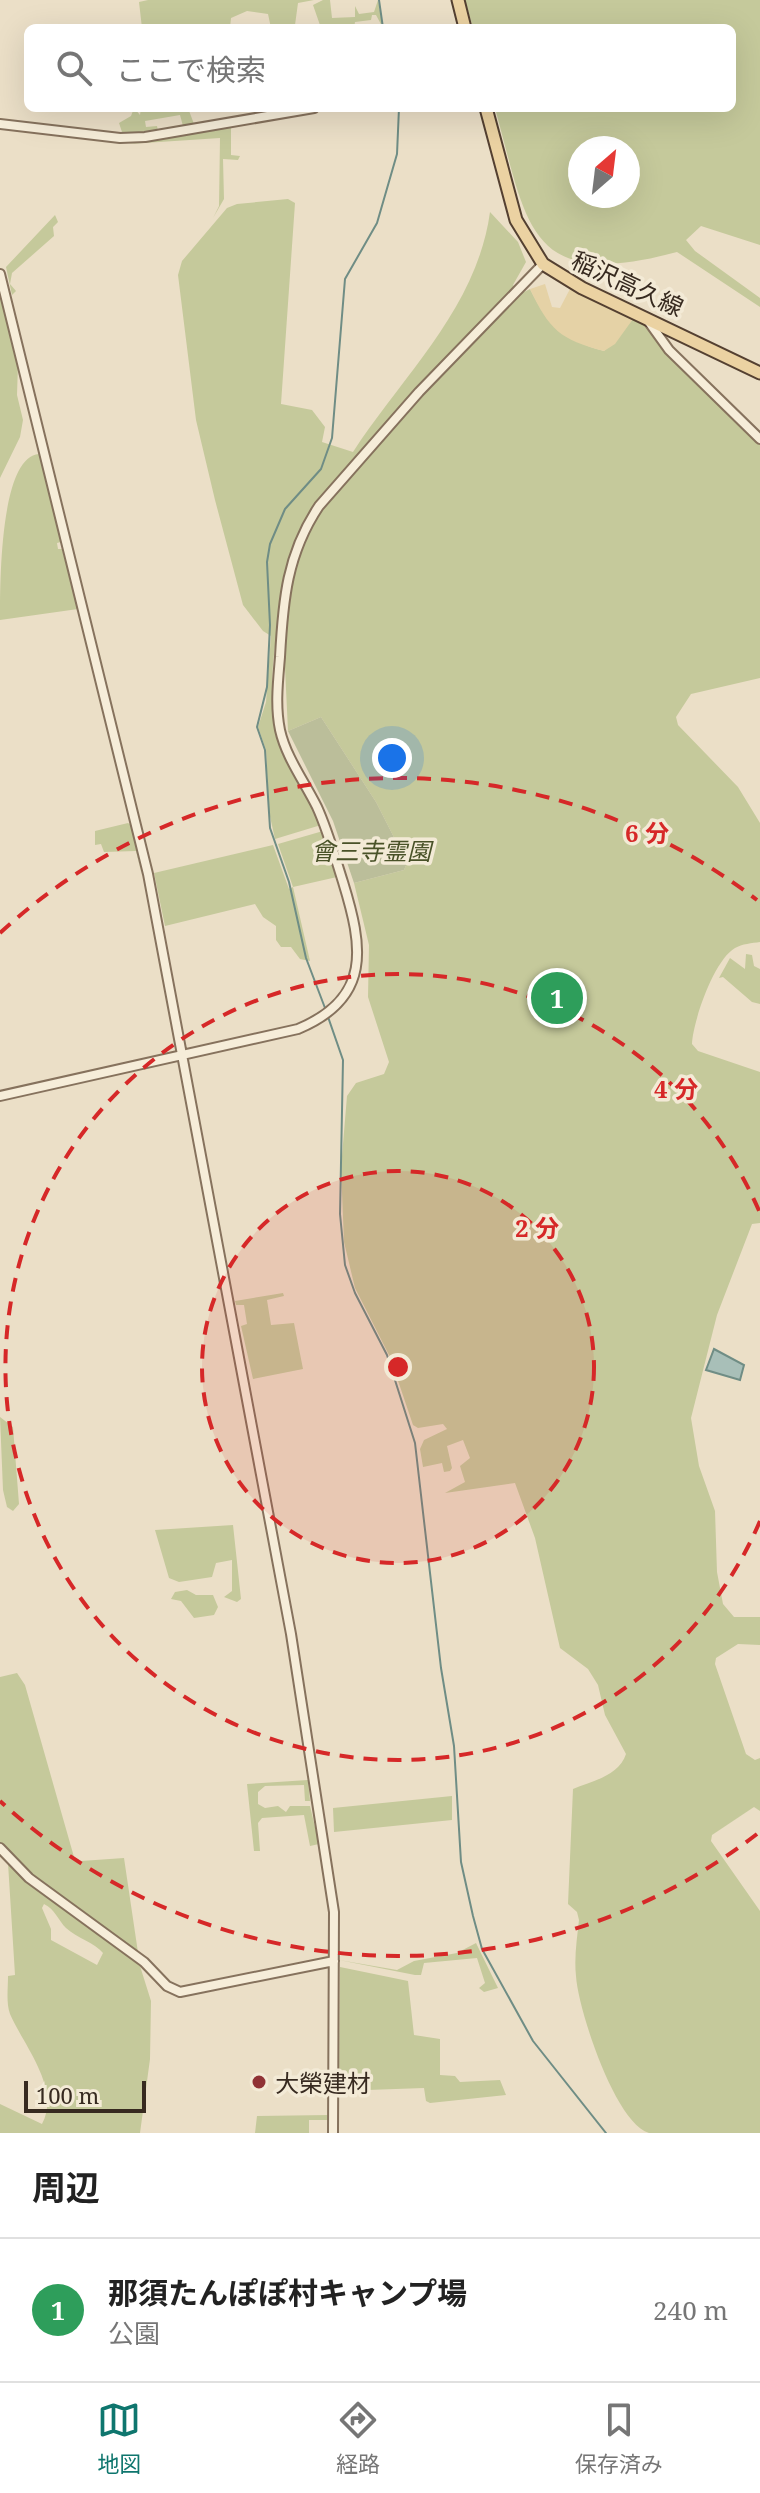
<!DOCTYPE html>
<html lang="ja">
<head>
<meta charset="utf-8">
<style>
  :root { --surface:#fff; --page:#f2f2f2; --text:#222; --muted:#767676; --line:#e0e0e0; --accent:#0f766e }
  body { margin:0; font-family:"Noto Serif","Noto Sans JP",serif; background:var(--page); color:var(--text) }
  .compass { position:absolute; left:568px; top:136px; width:72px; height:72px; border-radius:50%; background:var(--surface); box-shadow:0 8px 32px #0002; rotate:28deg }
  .scale { position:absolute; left:24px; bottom:20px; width:122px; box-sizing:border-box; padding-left:8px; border:4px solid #372a20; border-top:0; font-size:22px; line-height:28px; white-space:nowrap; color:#372a20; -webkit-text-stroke:6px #f3ead6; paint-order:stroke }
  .you { position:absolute; left:392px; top:758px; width:28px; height:28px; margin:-20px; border:6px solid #fff; border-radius:50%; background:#1a73e8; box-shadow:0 0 0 12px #1a73e833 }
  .badge { display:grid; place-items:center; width:52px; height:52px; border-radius:50%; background:var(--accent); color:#fff; font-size:26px; font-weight:700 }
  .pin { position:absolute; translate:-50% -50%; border:4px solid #fff; box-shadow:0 2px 8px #0006 }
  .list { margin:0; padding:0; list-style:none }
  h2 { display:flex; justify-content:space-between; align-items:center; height:104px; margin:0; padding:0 32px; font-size:34px }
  h2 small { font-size:26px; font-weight:400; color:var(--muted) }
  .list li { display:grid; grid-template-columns:52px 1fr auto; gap:24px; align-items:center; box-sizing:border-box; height:144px; padding:0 32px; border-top:2px solid var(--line) }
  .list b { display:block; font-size:30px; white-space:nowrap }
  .list p { margin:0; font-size:26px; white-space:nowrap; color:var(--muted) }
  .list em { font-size:26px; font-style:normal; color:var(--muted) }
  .icon { flex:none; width:44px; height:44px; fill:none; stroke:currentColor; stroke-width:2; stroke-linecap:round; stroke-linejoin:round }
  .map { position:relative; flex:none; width:760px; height:2133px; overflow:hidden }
  .search { position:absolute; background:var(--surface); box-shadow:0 8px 32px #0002; left:24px; right:24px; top:24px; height:88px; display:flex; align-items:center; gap:20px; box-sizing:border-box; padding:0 28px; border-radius:12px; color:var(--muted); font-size:30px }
  .sheet { height:248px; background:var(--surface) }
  nav { display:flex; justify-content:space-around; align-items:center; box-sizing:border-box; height:112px; border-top:2px solid var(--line); background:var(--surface); font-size:22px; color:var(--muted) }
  nav a { display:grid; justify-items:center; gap:4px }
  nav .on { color:var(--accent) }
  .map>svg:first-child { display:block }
  .green { fill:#c5c99b; fill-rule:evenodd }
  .sand { fill:#e5d2a6 }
  .cemetery { fill:#bbbe9a }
  .water { fill:#a8bfb8; stroke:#6f8d85; stroke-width:2 }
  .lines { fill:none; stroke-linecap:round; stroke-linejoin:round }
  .stream { stroke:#6f8d85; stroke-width:2 }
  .minor-casing { stroke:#86725d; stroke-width:12 }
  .major-casing { stroke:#544031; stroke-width:15 }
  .minor { stroke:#f6edd9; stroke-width:8 }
  .major { stroke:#ebd2a2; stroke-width:11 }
  .ring { fill:none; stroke:#d62828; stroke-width:4; stroke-dasharray:14 10 }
  .poi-dot { fill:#903235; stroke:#f3ead6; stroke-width:3 }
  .labels { text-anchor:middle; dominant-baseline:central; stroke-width:7; stroke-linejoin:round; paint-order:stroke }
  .street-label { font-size:24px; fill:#372a20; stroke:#f3ead6 }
  .park-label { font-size:24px; font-style:italic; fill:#495228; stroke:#f3ead6 }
  .poi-label { font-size:24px; fill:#372a20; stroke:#f3ead6; text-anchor:start }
  .centre { fill:#d62828; stroke:#f3ead6; stroke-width:4 }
  .ring-label { font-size:24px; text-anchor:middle; font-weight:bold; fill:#d62828; stroke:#f3ead6; stroke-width:7; stroke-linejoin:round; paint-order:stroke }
</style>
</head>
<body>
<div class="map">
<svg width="760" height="2133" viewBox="0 0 760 2133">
  <rect width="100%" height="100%" fill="#ebdfc7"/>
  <!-- green -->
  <path class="green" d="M148 0H314L298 3 295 25 271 28 268 14 247 11 231 18 230 28H142L139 2Z
    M323 0H330L332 18 355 17V6L359 14 374 12 378 0 383 28 376 15H372L371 20 355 22 354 28H321L313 5Z
    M465 0H760V245L701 226 686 240 695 251 760 298V307L677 252C528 292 528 228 495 108H732V28H473ZM628 148V196H580V148Z
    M134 108 140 115 141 108H188L194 124 183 126 180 115 145 121 146 127 157 126 158 131 123 135 119 123 131 116Z
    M231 126V155L240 156 238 160 223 159 224 199 213 218 219 206 220 138 129 144Z
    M288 199 295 203 281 404 312 410 325 427 322 442 353 452C403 375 477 308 490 212L518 242 526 262 513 285 520 294 530 289C547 324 566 341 604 351L633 319 644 324 708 395 760 443V678L691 694 676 717 678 725 738 787 760 823V942C752 943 742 944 735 948 714 960 693 1021 692 1044L698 1051 760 1072V1223L752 1224 717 1315 691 1418 699 1466 715 1511 717 1572 723 1604 734 1617H760V1645L738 1644 716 1658 715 1664 746 1754 755 1760 760 1758V1811L754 1807 712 1835 711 1841 760 1911V2133C736 2133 668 2133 649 2133 615 2123 578 2009 576 1976 574 1957 577 1939 579 1920L577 1912 568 1904 573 1789C592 1781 619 1776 626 1754L605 1715 598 1685 588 1669 560 1648 535 1538 515 1483 445 1493 465 1482 460 1466 470 1458 463 1440 447 1446 452 1468 450 1471 444 1472 442 1463 423 1467 420 1449 424 1440 447 1429 443 1424 418 1428 413 1425 390 1357 355 1288 344 1242 341 1168 347 1096 356 1083 384 1074 389 1062 368 997 369 945 354 883 404 870 407 863 376 802 321 717 288 731 284 647 276 639C263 728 284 750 321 825L275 839 269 812 266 750 258 727 266 702 271 636 263 631 243 605 215 500 196 420 178 275 182 261 227 208 237 204Z
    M55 215 58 222 53 227 54 236 12 273 10 284 16 291 12 295 6 267Z
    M0 290 18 364 17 395 23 420 20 437 0 478Z
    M39 454 61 542 57 543 58 549H62L78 609 0 620C0 581 0 457 39 454Z
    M128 823 131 825 142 876 136 851 104 852 101 844 95 845V831Z
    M323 831 337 877 293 887 310 961 300 959 291 947H281L276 940V926L263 917 255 904 165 926 154 873 273 845 289 889 293 887 278 844Z
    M746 954 752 955 754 966 760 969V1004L752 1002 723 977 719 978 730 958 745 969Z
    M283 1293 284 1296 267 1300 271 1325 294 1323 303 1369 253 1379 241 1326 247 1324 244 1305H236L235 1301Z
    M0 1417 13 1427 19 1504 13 1511 7 1507 3 1490Z
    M233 1525 241 1599 237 1602 224 1597 232 1591V1560L216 1563 212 1577 179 1582 169 1578 155 1530Z
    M187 1590 196 1595H213L218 1607 214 1615 194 1618 181 1601 171 1599 175 1592Z
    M17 1673 25 1685 74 1857 81 1861 124 1858 140 1966 151 2001 150 2059 140 2133H0V2104L42 2124C61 2088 24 2046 10 2014 6 2003 8 1988 8 1976L15 1975 8 1863 4 1845 0 1844V1677ZM44 1904C55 1909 58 1920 66 1928 77 1938 95 1943 103 1953L97 1965 51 1940V1929L42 1908Z
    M308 1780 310 1801H305L304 1785 265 1786 258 1792V1804L265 1808 278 1806 286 1812 290 1806H310L319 1844 310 1846 304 1815 262 1818 258 1823 260 1851H254L247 1784Z
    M452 1796V1820L334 1832 333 1808Z
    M476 1943 498 1988 484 1992 479 1988 485 1983 477 1958 424 1963 421 1975H415L339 1960 397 1970 414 1961 457 1953Z
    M340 1967 408 1981 414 2035 440 2039V2075L455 2076 460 2082 500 2080 506 2095 430 2103 426 2101 424 2088 339 2091Z
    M329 2115V2120H309V2133H255L257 2116Z"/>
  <!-- sand -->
  <path class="sand" d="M545 284 552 307 560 308 570 289 633 319 615 344 604 351C560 340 549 329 530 289Z"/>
  <!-- cemetery -->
  <path class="cemetery" d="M321 717 376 802 407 863 404 870 354 883 333 821 288 731Z"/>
  <!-- water -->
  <path class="water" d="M714 1349 744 1365 740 1380 706 1370Z"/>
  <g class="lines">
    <!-- stream -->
    <path class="stream" d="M379 0 383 28
      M325 1008 306 958 289 882 270 828 265 750 257 727 267 687 270 625 267 562 270 544 285 509 321 469 332 438 345 279 377 223 397 154 399 108
      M327 1014 343 1060 340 1214 345 1265 355 1293 387 1355 415 1443 441 1668 454 1746 461 1862 473 1916 482 1949 533 2041 606 2133"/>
    <defs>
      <path id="minor" d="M0 124 120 138 145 137 314 108
        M0 274 148 874 291 1634 334 1912 333 2133
        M646 318 669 350 760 439
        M0 1096 298 1029C372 998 363 947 343 882 335 857 328 831 317 807 304 781 286 757 280 730 275 706 278 681 280 657 283 600 287 554 319 506L419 392 543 264
        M0 1848 29 1878 144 1962 167 1986 180 1992 334 1961"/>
      <path id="major" d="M458 0 465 28
        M486 108 516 220 543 264 582 288 760 373"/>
    </defs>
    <!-- minor casing -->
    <use href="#minor" class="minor-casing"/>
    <!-- major casing -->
    <use href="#major" class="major-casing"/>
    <!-- minor -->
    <use href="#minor" class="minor"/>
    <!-- major -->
    <use href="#major" class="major"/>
  </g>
  <!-- distance rings -->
  <circle cx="398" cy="1367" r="196" fill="#d62828" fill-opacity=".12"/>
  <g class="ring">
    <circle cx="398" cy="1367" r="196"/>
    <path d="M760 1521A393 393 0 1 1 760 1213"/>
    <path d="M757 1834A589 589 0 0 1 0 1801M0 933A589 589 0 0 1 757 900"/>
  </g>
  <!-- markers -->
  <circle class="poi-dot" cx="259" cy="2082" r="8"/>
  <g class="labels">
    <!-- street labels -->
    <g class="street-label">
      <text transform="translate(628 283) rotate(25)">稲沢高久線</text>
    </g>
    <!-- park labels -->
    <g class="park-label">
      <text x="371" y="850">會三寺霊園</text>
    </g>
    <!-- poi labels -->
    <g class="poi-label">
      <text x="275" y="2082">大榮建材</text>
    </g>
  </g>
  <circle cx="398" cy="1367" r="12" class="centre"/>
  <g class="ring-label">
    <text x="647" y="842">6 分</text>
    <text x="676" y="1098">4 分</text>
    <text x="537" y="1237">2 分</text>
  </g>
</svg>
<svg class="compass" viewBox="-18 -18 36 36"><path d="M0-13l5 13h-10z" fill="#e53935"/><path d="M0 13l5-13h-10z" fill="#767676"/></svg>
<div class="scale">100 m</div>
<div class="you"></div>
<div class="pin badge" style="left:557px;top:998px;background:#2e9e5b">1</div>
<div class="search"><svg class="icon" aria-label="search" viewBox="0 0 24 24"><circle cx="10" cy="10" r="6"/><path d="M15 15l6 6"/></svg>ここで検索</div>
</div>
<section class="sheet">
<h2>周辺<small></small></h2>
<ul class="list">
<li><span class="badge" style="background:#2e9e5b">1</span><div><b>那須たんぽぽ村キャンプ場</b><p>公園</p></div><em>240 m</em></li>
</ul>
</section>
<nav>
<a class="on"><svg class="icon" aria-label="map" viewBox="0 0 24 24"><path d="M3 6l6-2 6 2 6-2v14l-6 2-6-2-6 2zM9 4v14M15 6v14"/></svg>地図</a>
<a><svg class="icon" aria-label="directions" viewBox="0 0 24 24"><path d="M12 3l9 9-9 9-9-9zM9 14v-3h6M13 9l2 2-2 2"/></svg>経路</a>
<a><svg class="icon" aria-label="saved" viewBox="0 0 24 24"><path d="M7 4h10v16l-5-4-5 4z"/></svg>保存済み</a>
</nav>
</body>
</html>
